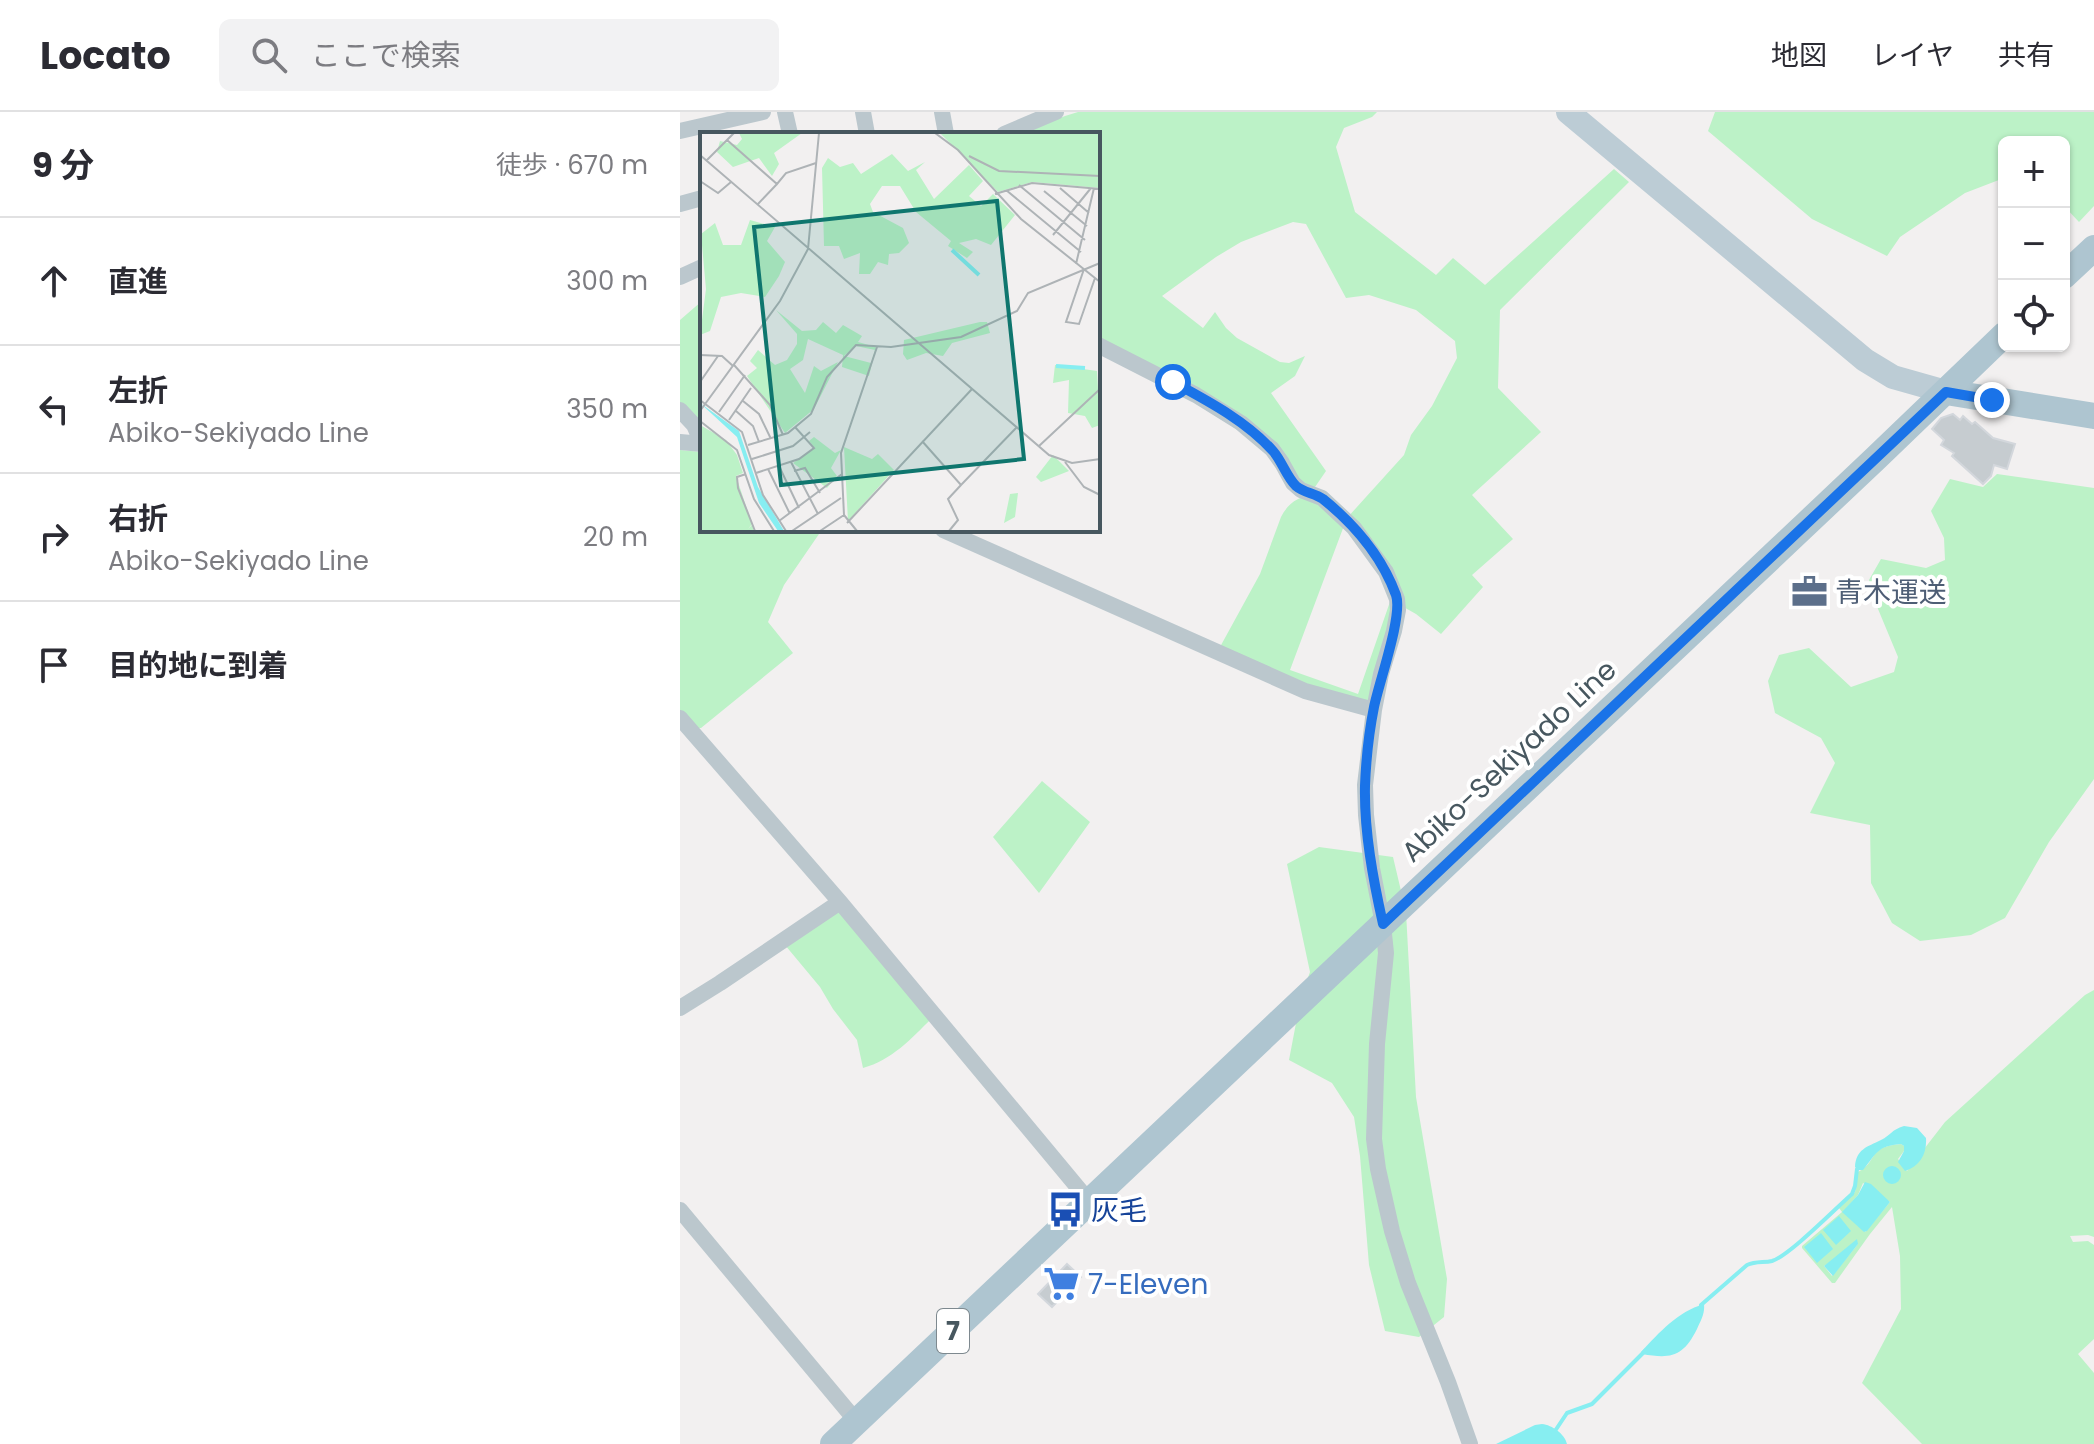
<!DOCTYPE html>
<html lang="ja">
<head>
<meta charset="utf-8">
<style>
  :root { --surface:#fff; --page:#f2f2f3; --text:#2b2b33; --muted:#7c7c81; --line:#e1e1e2 }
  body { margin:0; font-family:Poppins,"Noto Sans JP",sans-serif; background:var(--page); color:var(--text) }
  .controls { position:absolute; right:24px; top:24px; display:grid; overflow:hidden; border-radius:12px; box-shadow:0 2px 6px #0004 }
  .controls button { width:72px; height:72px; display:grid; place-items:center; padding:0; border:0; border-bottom:2px solid var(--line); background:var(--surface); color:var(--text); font:40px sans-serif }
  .stop { position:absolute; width:24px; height:24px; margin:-18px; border:6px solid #1a73e8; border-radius:50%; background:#fff }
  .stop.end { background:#1a73e8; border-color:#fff; box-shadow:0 2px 8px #0008 }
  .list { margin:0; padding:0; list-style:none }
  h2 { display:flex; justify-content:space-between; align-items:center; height:104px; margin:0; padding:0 32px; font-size:34px }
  h2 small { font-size:26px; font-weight:400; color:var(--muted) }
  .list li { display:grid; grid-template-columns:52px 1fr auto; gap:24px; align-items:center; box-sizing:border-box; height:128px; padding:0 32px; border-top:2px solid var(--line) }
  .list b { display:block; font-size:30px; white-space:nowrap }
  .list p { margin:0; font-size:26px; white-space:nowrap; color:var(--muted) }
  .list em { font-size:26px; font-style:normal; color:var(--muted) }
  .icon { flex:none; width:44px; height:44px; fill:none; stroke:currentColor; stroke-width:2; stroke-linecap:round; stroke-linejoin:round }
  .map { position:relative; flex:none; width:1414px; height:1332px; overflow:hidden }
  header { display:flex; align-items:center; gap:48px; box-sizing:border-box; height:112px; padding:0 40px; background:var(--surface); border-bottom:2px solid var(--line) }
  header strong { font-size:38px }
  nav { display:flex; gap:44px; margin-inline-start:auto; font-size:28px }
  .search { width:560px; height:72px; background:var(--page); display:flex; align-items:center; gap:20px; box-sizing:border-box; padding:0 28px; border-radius:12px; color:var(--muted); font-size:30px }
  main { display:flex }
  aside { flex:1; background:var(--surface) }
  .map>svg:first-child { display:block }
  .green { fill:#bcf2c7; fill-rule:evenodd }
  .water { fill:#87eef1 }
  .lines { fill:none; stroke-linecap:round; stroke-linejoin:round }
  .stream { stroke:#87eef1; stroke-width:4 }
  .building { fill:#c6ccd0; stroke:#d3d7dc; stroke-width:2 }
  .street { stroke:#bbc7cd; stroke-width:16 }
  .secondary { stroke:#bcccd5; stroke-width:24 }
  .primary { stroke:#aec5d0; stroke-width:26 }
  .route { stroke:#1a73e8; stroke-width:10 }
  .labels { text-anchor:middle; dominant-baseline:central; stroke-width:8; stroke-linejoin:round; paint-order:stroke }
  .shield { fill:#fff; stroke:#7e898f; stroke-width:2 }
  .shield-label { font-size:26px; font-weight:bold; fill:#47575f }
  .service-label { font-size:28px; fill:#4e5e75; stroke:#fff; text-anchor:start }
  .street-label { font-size:28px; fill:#47575f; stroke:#fff }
  .transit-label { font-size:28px; fill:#164399; stroke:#fff; text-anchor:start }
  .shop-label { font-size:28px; fill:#366cbe; stroke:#fff; text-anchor:start }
  .inset-river { fill:none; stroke:#87eef1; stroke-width:4 }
  .inset-road { fill:none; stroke:#aeb3b6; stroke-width:2 }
  .view { fill:#0f766e; fill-opacity:0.15; stroke:#0f766e; stroke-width:4 }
  .inset-edge { fill:none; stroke:#47575f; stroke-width:4 }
</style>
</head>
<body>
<header>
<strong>Locato</strong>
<div class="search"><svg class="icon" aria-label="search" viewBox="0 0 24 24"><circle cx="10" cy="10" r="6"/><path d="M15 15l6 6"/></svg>ここで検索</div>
<nav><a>地図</a><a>レイヤ</a><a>共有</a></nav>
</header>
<main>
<aside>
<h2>9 分<small>徒歩 · 670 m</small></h2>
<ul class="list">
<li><svg class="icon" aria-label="ahead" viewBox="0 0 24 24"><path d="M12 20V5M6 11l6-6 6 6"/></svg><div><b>直進</b></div><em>300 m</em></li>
<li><svg class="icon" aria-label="left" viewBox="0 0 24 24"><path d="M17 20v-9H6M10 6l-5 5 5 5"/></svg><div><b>左折</b><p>Abiko-Sekiyado Line</p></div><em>350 m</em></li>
<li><svg class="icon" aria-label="right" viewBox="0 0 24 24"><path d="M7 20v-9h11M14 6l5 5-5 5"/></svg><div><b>右折</b><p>Abiko-Sekiyado Line</p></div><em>20 m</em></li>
<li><svg class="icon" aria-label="arrive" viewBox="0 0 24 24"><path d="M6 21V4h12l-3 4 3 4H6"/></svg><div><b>目的地に到着</b></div></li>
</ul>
</aside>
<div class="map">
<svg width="1414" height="1332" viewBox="0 0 1414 1332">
  <rect width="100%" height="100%" fill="#f2f0f0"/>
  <!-- green -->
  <path class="green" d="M398 0H697L692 5 664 16 656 35 675 100 756 163 773 146 805 173 934 57 949 70 820 198 818 276 861 320 792 383 833 427 792 463 803 475 761 522 736 502 720 493 667 406 724 343 731 323 752 294 777 246 775 229 736 198 689 183 666 186 626 112 613 110 561 130 536 145 482 184 523 216 535 200 546 216 557 226 600 250 609 251 625 244 615 264 591 281 646 359 635 375 622 374 601 345 418 230V22H342L385 4Z
    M1035 0H1414V94L1399 110 1384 94V30H1324V66L1285 81 1220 125 1207 144 1132 107 1028 19Z
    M22 189V305L18 309 0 290V208Z
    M0 338 22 340V418H140L139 422 104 473 88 510 113 541 21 616H18L0 601Z
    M1317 362 1414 376V667L1369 730 1325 806 1291 823 1240 829 1212 811 1191 771 1190 713 1130 701 1155 651 1141 626 1095 601 1088 569 1099 543 1129 536 1171 575 1214 560 1218 545 1198 497 1189 468 1201 447 1246 456 1265 448 1264 426 1251 399 1270 367 1303 375Z
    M626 384 665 411 610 558 678 582 712 484 714 490 691 593 629 576 540 535 580 462 601 405C606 395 614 387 626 384Z
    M362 669 410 710 359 781 313 725Z
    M639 735 713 745 726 800 736 985 767 1167 764 1205 739 1225 705 1219 689 1153 680 1044 674 1005 652 971 609 948 621 885 630 860 607 752Z
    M157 796 252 906C231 927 212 948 183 956L177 928 153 897 140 875 105 833Z
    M1414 878V1125L1408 1123 1390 1124 1393 1130 1408 1129 1414 1133V1227L1398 1242 1414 1261V1332H1242L1182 1271 1221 1197 1220 1144 1212 1095 1190 1122 1155 1171H1152L1122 1136V1134L1162 1100 1159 1096 1175 1080 1178 1060C1199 1049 1186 1035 1221 1032L1224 1034V1039L1218 1047 1227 1059 1265 1010 1405 883ZM1183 1071 1210 1090 1185 1120 1163 1100 1178 1083ZM1178 1132 1152 1164 1144 1154Z"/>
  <!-- water -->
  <path class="water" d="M1224 1014 1237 1016 1246 1026C1247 1042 1240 1054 1225 1059L1218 1050 1224 1039V1034L1221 1032C1197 1034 1197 1041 1183 1058H1179L1175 1055C1176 1037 1187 1035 1201 1028 1211 1023 1211 1018 1224 1014Z
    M1203 1063a9 9 0 1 1 18 0a9 9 0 1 1-18 0Z
    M1185 1070 1191 1072 1210 1090 1187 1119 1184 1120 1162 1100 1178 1083Z
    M1159 1104 1171 1119 1156 1133 1143 1118Z
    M1141 1121 1153 1137 1137 1151 1124 1135Z
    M1177 1127 1178 1132 1153 1164 1144 1154Z
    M1024 1192C1025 1202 1021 1208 1017 1217 1003 1245 991 1247 962 1242L961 1240C980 1220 997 1200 1024 1192Z
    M862 1312C872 1313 885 1322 887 1332H816L855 1313Z"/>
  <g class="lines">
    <!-- stream -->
    <path class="stream" d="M1021 1193 1067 1153C1076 1149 1084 1151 1092 1149 1109 1144 1156 1096 1172 1082L1175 1074 1177 1057
      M872 1320 875 1319 887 1301 912 1292 966 1238"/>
  </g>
  <!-- building -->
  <path class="building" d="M1273 302 1280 308 1283 304 1292 312 1295 310 1313 326 1335 332 1327 357 1314 353 1311 364 1303 372 1272 344 1274 341 1261 333 1264 328 1252 317 1261 306Z
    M387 1152 401 1165 372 1195 358 1182Z"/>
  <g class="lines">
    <!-- street -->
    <path class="street" d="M105 0 110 22
      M183 0 187 22
      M262 0 266 22
      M0 19 83 0
      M324 22 376 0
      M0 92 22 86
      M0 165 22 155
      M418 233 516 283 561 311 592 337 602 351 613 371 621 378 642 386 674 416 706 460 717 487 718 498 714 519 701 562 694 598 685 673 686 703 692 756 703 812 706 841 697 932 694 1027 698 1057 712 1119 728 1171 768 1270 790 1332
      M0 298 14 313 22 331
      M0 330 22 332
      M263 418 625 579 694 598
      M0 606 160 790 409 1089
      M0 896 40 871 160 790
      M0 1098 177 1310"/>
    <!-- secondary -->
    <path class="secondary" d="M888 0 1185 248 1213 265 1266 280"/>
    <!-- primary -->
    <path class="primary" d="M1384 164 1414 136
      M1266 280 1414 304
      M153 1332 1196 346 1324 223"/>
  </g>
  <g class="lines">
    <!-- route -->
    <path class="route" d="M493 270C528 289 566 309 593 339 602 349 606 364 616 374 624 381 635 381 643 387 674 412 702 445 716 483 723 504 699 570 694 595 689 620 686 648 685 674 684 719 693 767 703 812L1266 280 1312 288"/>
  </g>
  <!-- icons -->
  <defs>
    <symbol id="office-bare" viewBox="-9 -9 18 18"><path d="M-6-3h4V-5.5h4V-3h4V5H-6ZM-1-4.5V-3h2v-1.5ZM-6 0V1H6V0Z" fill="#5c6f8a" stroke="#fff" stroke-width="2.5" paint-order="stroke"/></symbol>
    <symbol id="bus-bare" viewBox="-9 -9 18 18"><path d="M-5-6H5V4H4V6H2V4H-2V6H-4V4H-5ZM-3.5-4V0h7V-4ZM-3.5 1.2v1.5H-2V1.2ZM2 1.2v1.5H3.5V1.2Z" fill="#1a4fb4" stroke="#fff" stroke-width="2.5" paint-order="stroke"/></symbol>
    <symbol id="supermarket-bare" viewBox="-9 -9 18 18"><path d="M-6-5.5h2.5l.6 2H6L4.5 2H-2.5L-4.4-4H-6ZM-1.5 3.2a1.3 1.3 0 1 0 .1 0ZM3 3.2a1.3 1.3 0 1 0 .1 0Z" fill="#3f7fe0" stroke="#fff" stroke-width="2.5" paint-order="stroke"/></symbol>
  </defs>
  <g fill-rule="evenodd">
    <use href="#office-bare" x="1104" y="454" width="51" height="51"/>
    <use href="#bus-bare" x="360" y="1072" width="51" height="51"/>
    <use href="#supermarket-bare" x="356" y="1146" width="51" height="51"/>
  </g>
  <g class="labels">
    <!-- shield labels -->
    <rect class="shield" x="257" y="1197" width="32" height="44" rx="6"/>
    <g class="shield-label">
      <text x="273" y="1219">7</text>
    </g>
    <!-- service labels -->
    <g class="service-label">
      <text x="1155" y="480">青木運送</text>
    </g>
    <!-- street labels -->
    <g class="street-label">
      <text transform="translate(829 649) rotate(-43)">Abiko-Sekiyado Line</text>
    </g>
    <!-- transit labels -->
    <g class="transit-label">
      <text x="411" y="1098">灰毛</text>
    </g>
    <!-- shop labels -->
    <g class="shop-label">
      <text x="408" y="1172">7-Eleven</text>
    </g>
  </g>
  <!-- overview -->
  <g transform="translate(20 20)">
    <rect width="400" height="400" fill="#f2f0f0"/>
    <path d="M39 1H102L74 21 79 32 72 44 59 26 33 35 17 20 20 9 37 13 42 7ZM240 1H400V56L332 50 298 60ZM192 22 208 39 225 30 216 38 234 67 269 33 283 49 269 64 281 74 293 62 315 83 291 113 276 107 259 111 273 120 267 126 248 114 251 109 216 80 200 54H182L170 72 173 80 203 96 209 111 199 121 189 122 188 133 178 130 170 142H159L160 121 144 127 139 114H124L122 36 128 26 140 35 153 31 161 42ZM50 88 75 95 67 109 85 130 79 144 65 165 41 161 21 165 10 199 0 203 6 157 1 102 15 91 23 113H41ZM76 178 102 199 116 198 123 190 136 201 143 193 162 204 158 210 176 215 169 244 142 235 143 223 108 207 103 228 90 237 105 261 114 234 121 239 138 230 114 277 85 301 47 244 57 236 50 229 58 218 75 233 87 228 97 212V202ZM156 214 175 218 171 231 144 224ZM280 190H287L290 201 252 211 243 224 226 221 207 228 203 222 204 208ZM355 233 397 239 400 293 392 296 385 284 368 281 369 248 353 251ZM0 293 26 308 37 323 43 341 36 344 52 392 48 397 52 393 54 399H0ZM114 305 135 321 141 318 131 336 137 344 127 356 93 331 115 316 109 309ZM144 315 172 327 178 322 194 338 148 389ZM353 323 369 339 341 350 336 345ZM318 361 315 385 304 391 310 362Z" fill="#bcf2c7" fill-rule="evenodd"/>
    <path d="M0 271 39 299 58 355 84 399H78L59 371 37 305Z" fill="#87eef1"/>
    <path class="inset-river" d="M252 118 279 143M356 234 385 236"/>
    <path class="inset-road" d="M235 1 258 18 321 87 400 150M27 8 77 52 86 41 116 31M0 23 349 323 372 331 400 327M269 24 299 39 400 44M6 29 34 1M0 49 18 61 31 50M319 53 385 108M360 56 389 81M306 58 381 120M344 59 387 94M295 62 332 51 400 57M57 73 77 52M353 103 391 56M108 117 119 1M376 132 394 56M384 137 366 190 379 192 395 146M0 223 22 224 33 234M34 233 70 273 83 303M0 250 18 224M0 268 42 300 63 363 86 399M43 269 59 282 71 307M0 279 80 169 108 117M36 279 53 294 59 310M19 280 45 243M29 288 51 256M0 289 37 318 54 367 74 399M222 309 261 353 317 295M48 313 88 301 111 282 127 245 156 213 191 215 261 205 317 179 328 161 400 131M339 314 400 257M52 327 93 314 110 300M91 330 118 382M365 330 384 355 400 363M79 334 99 376M68 337 90 382M94 339 105 336 120 361M56 341 99 327 114 316 95 295M46 342 37 345 38 356 55 399M79 389 142 342M147 391 272 257M92 399 141 366M120 399 144 383M157 399 144 383 141 321 177 215M249 399 258 388 248 367 261 353"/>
    <path class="view" d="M297 69 324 327 81 353 54 95Z"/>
    <rect width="400" height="400" class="inset-edge"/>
  </g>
</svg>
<div class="controls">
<button>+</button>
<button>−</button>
<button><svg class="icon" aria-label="locate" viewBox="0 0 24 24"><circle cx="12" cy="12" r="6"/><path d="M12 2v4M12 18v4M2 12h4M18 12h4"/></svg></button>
</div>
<div class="stop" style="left:493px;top:270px"></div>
<div class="stop end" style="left:1312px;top:288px"></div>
</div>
</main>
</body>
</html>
